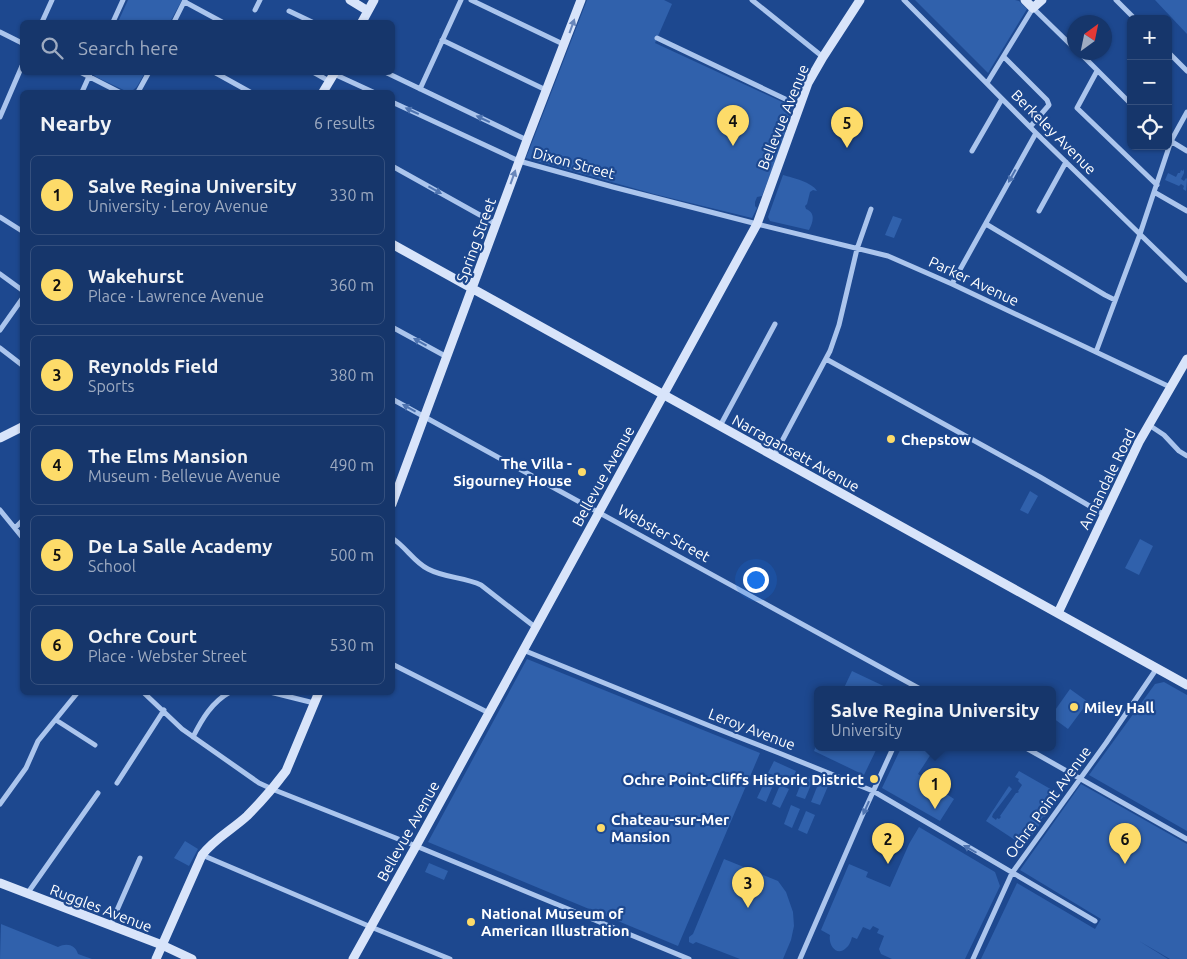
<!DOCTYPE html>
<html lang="en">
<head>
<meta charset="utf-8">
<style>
  :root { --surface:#16366b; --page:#1f3e71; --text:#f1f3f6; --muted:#9eabc1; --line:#35507e; --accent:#fddb69 }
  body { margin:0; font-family:Ubuntu,sans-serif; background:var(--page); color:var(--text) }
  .controls { position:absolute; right:15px; top:15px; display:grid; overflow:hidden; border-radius:8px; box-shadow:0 1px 4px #0004 }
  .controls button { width:45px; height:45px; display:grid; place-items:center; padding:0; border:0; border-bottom:1px solid var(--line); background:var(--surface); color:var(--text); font:25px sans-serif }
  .compass { position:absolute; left:1067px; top:15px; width:45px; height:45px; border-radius:50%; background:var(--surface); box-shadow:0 1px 4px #0004; rotate:33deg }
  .you { position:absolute; left:755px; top:579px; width:18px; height:18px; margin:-12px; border:4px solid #fff; border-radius:50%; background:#1a73e8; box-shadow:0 0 0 8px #1a73e833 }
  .badge { display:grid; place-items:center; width:32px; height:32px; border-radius:50%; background:var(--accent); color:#111; font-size:16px; font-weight:700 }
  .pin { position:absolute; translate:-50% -41px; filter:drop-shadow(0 1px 2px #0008) }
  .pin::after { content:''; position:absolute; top:26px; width:18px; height:15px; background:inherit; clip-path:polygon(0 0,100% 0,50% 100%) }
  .popup { position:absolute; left:814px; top:686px; width:242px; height:65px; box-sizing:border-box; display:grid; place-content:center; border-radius:8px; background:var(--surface); filter:drop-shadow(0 1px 4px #0005); font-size:16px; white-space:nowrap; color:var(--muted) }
  .popup b { font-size:19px; color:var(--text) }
  .popup::after { content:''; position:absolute; left:50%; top:100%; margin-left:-10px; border:10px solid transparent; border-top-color:var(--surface) }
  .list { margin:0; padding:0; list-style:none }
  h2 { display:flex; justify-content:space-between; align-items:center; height:65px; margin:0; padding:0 20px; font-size:21px }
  h2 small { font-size:16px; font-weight:400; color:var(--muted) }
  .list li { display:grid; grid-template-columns:32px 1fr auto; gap:15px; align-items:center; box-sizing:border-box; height:80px; margin:0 10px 10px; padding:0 10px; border:1px solid var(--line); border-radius:8px }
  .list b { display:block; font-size:19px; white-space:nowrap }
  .list p { margin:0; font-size:16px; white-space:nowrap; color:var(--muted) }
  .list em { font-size:16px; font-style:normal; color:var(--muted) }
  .icon { flex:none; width:28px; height:28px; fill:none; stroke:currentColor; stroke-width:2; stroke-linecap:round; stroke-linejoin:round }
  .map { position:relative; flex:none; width:1187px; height:959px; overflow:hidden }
  .search { position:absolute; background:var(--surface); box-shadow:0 1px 4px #0004; left:20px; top:20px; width:375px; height:55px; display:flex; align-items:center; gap:12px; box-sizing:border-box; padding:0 18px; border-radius:8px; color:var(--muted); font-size:19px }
  .panel { position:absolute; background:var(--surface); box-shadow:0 1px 4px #0004; left:20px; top:90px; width:375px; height:605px; border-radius:8px }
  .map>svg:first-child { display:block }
  .green { fill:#3061ac }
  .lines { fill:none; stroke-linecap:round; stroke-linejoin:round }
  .street { stroke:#abc5ed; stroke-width:5 }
  .secondary { stroke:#d8e4fa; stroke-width:9 }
  .oneway { fill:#6886ba }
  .oneway2 { fill:#4f74b0 }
  .poi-dot { fill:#fddb69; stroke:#1d488f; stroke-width:2 }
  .labels { text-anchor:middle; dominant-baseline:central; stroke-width:4.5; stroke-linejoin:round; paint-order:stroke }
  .street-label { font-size:15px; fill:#fff; stroke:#1d488f }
  .poi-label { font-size:15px; font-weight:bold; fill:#fff; stroke:#1d488f; text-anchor:start }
</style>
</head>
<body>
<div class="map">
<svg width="1187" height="959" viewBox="0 0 1187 959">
  <rect width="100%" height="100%" fill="#1d488f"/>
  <!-- green -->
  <path class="green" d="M128 0H182L170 22H118Z
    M587 0H664L672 4 655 43 793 107 790 119H787L784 128 786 130 779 152 762 196 757 197 755 202V206L757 208 752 218 654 194 526 158Z
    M915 0H1015L1019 1 1027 9 988 73Z
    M1155 0H1187V34Z
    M95 73V72L145 73C140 80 137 91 128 92L96 77 94 75Z
    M1184 169V173L1181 179 1184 181 1186 178 1187 179 1186 191 1183 189 1184 186 1181 184 1179 186 1165 180 1168 173 1176 177 1178 173H1180L1181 170 1183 171Z
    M783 175C793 178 812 182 817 191L813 190 810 192 807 204 805 206 806 209C816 213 813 222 809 230L770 221 768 217Z
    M893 216 902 219 894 238 885 235Z
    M1030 491 1038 496 1028 514 1020 510Z
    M1140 539 1153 546 1139 575 1125 568Z
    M527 659 760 753 678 946 428 842Z
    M852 671 892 690H843Z
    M1164 682 1187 695V831L1089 775 1155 684Z
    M1070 689 1088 702 1068 729 1053 718V713Z
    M817 744 818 748H877L864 775 814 751Z
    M901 748H935L918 774 946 792 945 793 954 799 940 821 882 788Z
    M774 761 796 771 791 783 768 773Z
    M1019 771 1061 795 1045 817H1043L1040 821 1041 823 1024 846 986 821 1009 786 1012 789 993 814 992 817 996 820 997 818 999 819 1001 817 1000 816 1016 793H1017L1019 792 1018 791 1022 785 1018 781 1019 779 1015 777Z
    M804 776 813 780 805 799 796 796Z
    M766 779 774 783 766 802 757 798Z
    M819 782 828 786 820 805 811 802Z
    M1081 784 1187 844V959H1170L1139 941 1168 959H981L1017 883 1095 929 1101 919 1020 870Z
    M780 785 789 789 780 808 772 804Z
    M791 805 800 809 792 828 784 824Z
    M806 811 815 815 807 834 798 830Z
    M919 827 995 872 1000 886 965 959H892L881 954 879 949 884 936 877 933 879 929 873 926 870 930 863 927 857 939 852 937C851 941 849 946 846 948 837 957 828 945 830 935L821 930 849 864 868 872 866 877 890 887 909 844Z
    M185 841 198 849 189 866 174 858Z
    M724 859 778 881 786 892 793 912 794 926 791 940 783 959H740L696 942 693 944 689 942V937L693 934Z
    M429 863 448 871 444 880 425 872Z
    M1 924 58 947C66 943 75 944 78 954L92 959H0Z"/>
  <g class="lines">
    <!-- street -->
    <path class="street" d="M471 0 565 45
      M752 0 823 57
      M904 0 1036 133 1187 280
      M1116 0 1135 19
      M185 2 222 22
      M255 10 260 0
      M289 11 312 22
      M42 22 52 0
      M113 22 123 0
      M174 22 185 0
      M0 32 22 43
      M657 38 800 106
      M442 40 546 90
      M1079 52 1131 104
      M1168 52 1187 71
      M1004 57 1047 100 1049 105 1030 127
      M1097 71 1077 108 1157 185
      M80 72 119 92
      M214 72 250 92
      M313 72 329 81
      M385 72 527 140
      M334 74 373 92
      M987 83 1033 8 1074 48
      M420 89 461 0
      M82 92 91 72
      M138 92 149 72
      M392 102 519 161 613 187 757 224 888 256 952 284 1170 387
      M0 117 22 66
      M1169 140 1187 151
      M972 151 1002 99
      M392 166 496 224
      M1154 192 1187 211
      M1039 211 1066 162
      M0 217 22 231
      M986 224 1105 295 1115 300
      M0 274 22 290
      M952 284 1036 133
      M392 327 447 357
      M0 330 22 299
      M0 348 22 365
      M1096 352 1140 234 1171 141 1187 112
      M826 359 1040 477 1105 515
      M392 399 922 690
      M1149 425 1164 435 1179 451 1187 456
      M720 426 775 324
      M774 456 830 351 839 325 857 249 871 209
      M0 510 22 537
      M15 528 22 521
      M392 538C406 547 414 562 428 569 445 578 464 577 481 585L535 627
      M523 650 710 726 779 753 873 791 1095 921
      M392 664 489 713
      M143 692 182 729 259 783 272 789 416 846 689 959
      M270 692 314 703
      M56 720 95 745
      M193 737C202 719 212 702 230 692
      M1026 748 1187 839
      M117 783 164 710
      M0 804 26 768 38 741 78 692
      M202 855 371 927 450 959
      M27 894 98 793
      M110 926 140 858
      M800 959 862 816 893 748
      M973 959 1012 873 1106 743 1157 668"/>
    <!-- secondary -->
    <path class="secondary" d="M350 0 368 11
      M1025 0 1033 8 1042 0
      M362 22 374 0
      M323 92 335 72
      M392 244 1187 685
      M0 438 22 427
      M392 504 527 140 581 0
      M1058 613 1139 442 1187 359
      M0 883 162 945 192 959
      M156 959 202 855C214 839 233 829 247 816 261 802 274 787 286 771L319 692
      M353 959 416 846 757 224 808 83 823 57 860 0"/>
  </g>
  <!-- one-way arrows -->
  <defs><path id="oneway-solid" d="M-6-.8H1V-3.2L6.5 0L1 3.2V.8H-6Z" transform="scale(1.25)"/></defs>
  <g class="oneway">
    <use href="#oneway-solid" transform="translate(572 26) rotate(-70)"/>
    <use href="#oneway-solid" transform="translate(513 177) rotate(-70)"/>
  </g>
  <g class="oneway2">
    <use href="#oneway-solid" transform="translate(412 111) rotate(-155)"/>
    <use href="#oneway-solid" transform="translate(483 119) rotate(-155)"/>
    <use href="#oneway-solid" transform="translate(1012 176) rotate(119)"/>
    <use href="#oneway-solid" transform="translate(435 190) rotate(29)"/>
    <use href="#oneway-solid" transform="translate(420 342) rotate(-151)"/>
    <use href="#oneway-solid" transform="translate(409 408) rotate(-151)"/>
    <use href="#oneway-solid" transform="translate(866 808) rotate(114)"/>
    <use href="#oneway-solid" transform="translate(970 849) rotate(-150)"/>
  </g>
  <!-- markers -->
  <g class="poi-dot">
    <circle cx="891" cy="439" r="5"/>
    <circle cx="582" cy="472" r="5"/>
    <circle cx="1074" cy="707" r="5"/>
    <circle cx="874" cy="779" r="5"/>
    <circle cx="601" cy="828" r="5"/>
    <circle cx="471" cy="922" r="5"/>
  </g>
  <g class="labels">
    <!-- street labels -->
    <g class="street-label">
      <text transform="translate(783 117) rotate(-68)">Bellevue Avenue</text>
      <text transform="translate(1054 132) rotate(45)">Berkeley Avenue</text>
      <text transform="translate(574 163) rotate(15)">Dixon Street</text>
      <text transform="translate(476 240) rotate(-70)">Spring Street</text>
      <text transform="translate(974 281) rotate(25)">Parker Avenue</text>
      <text transform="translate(796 453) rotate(29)">Narragansett Avenue</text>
      <text transform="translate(603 476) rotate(-61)">Bellevue Avenue</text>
      <text transform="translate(1107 479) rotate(-64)">Annandale Road</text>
      <text transform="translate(664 533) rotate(29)">Webster Street</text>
      <text transform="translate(752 729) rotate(21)">Leroy Avenue</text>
      <text transform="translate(1048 802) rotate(-54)">Ochre Point Avenue</text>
      <text transform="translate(408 831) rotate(-61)">Bellevue Avenue</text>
      <text transform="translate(101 908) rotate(21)">Ruggles Avenue</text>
    </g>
    <!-- poi labels -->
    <g class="poi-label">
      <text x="901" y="439">Chepstow</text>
      <text x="572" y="463" text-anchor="end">The Villa -<tspan x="572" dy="17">Sigourney House</tspan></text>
      <text x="1084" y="707">Miley Hall</text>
      <text x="864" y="779" text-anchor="end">Ochre Point-Cliffs Historic District</text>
      <text x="611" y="819">Chateau-sur-Mer<tspan x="611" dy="17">Mansion</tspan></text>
      <text x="481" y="913">National Museum of<tspan x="481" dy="17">American Illustration</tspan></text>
    </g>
  </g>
</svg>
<div class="controls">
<button>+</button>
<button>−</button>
<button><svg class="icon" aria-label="locate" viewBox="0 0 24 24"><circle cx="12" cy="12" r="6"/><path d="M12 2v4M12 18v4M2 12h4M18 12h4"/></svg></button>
</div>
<svg class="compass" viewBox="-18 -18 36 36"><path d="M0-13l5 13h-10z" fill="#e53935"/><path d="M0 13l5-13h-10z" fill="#9eabc1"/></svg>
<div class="you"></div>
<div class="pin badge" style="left:935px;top:809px">1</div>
<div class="popup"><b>Salve Regina University</b>University</div>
<div class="pin badge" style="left:888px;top:864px">2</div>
<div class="pin badge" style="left:748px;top:908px">3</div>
<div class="pin badge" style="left:733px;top:146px">4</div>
<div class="pin badge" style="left:847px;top:148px">5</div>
<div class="pin badge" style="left:1125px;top:864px">6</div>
<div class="search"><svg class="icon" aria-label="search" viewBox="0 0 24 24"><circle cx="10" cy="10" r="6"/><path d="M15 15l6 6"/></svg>Search here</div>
<section class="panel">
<h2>Nearby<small>6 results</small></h2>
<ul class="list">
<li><span class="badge">1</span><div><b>Salve Regina University</b><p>University · Leroy Avenue</p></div><em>330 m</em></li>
<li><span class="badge">2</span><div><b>Wakehurst</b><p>Place · Lawrence Avenue</p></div><em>360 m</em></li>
<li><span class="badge">3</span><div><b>Reynolds Field</b><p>Sports</p></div><em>380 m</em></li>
<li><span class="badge">4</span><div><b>The Elms Mansion</b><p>Museum · Bellevue Avenue</p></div><em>490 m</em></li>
<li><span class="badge">5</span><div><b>De La Salle Academy</b><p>School</p></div><em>500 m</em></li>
<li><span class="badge">6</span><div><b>Ochre Court</b><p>Place · Webster Street</p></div><em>530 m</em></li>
</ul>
</section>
</div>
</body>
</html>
